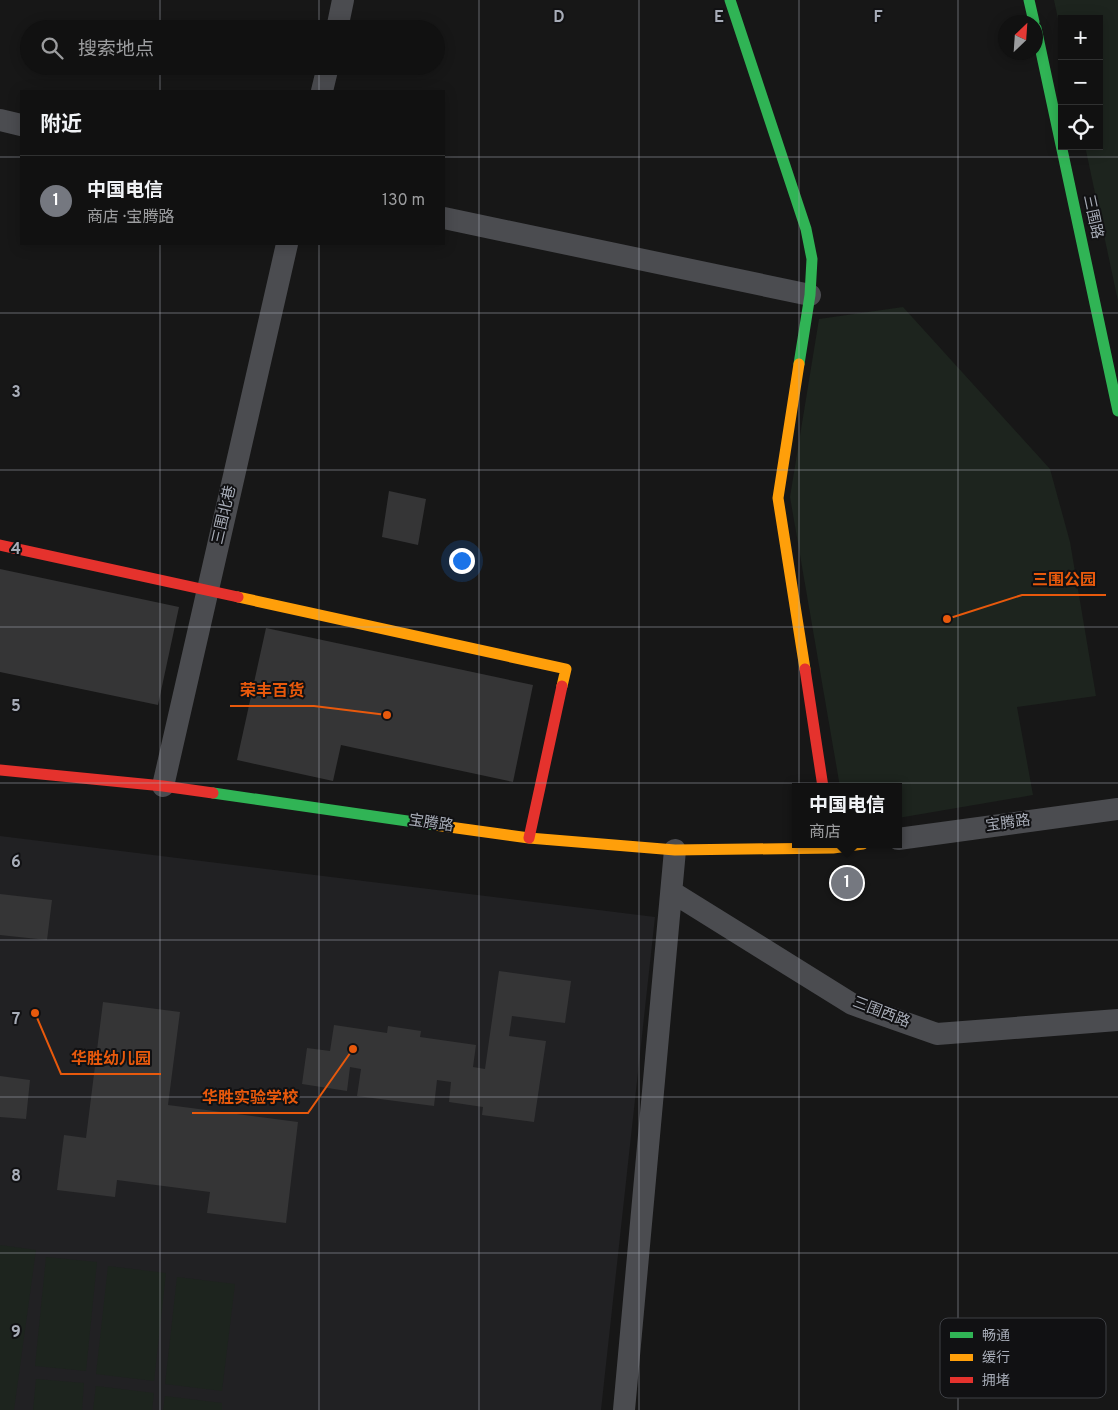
<!DOCTYPE html>
<html lang="zh">
<head>
<meta charset="utf-8">
<style>
  :root { --surface:#111; --page:#1a1a1a; --text:#f1f3f6; --muted:#9c9d9f; --line:#303131; --accent:#757880 }
  body { margin:0; font-family:Overpass,"Noto Sans SC",sans-serif; background:var(--page); color:var(--text) }
  .controls { position:absolute; right:15px; top:15px; display:grid; overflow:hidden; border-radius:0px; box-shadow:0 2px 12px #0003 }
  .controls button { width:45px; height:45px; display:grid; place-items:center; padding:0; border:0; border-bottom:1px solid var(--line); background:var(--surface); color:var(--text); font:25px sans-serif }
  .compass { position:absolute; left:998px; top:15px; width:45px; height:45px; border-radius:50%; background:var(--surface); box-shadow:0 2px 12px #0003; rotate:25deg }
  .you { position:absolute; left:461px; top:560px; width:18px; height:18px; margin:-12px; border:4px solid #fff; border-radius:50%; background:#1a73e8; box-shadow:0 0 0 8px #1a73e833 }
  .badge { display:grid; place-items:center; width:32px; height:32px; border-radius:50%; background:var(--accent); color:#fff; font-size:16px; font-weight:700 }
  .pin { position:absolute; translate:-50% -50%; border:2px solid #fff; box-shadow:0 1px 5px #0006 }
  .popup { position:absolute; left:792px; top:783px; width:110px; height:65px; box-sizing:border-box; display:grid; place-content:center; border-radius:0px; background:var(--surface); filter:drop-shadow(0 1px 4px #0005); font-size:16px; white-space:nowrap; color:var(--muted) }
  .popup b { font-size:19px; color:var(--text) }
  .popup::after { content:''; position:absolute; left:50%; top:100%; margin-left:-10px; border:10px solid transparent; border-top-color:var(--surface) }
  .list { margin:0; padding:0; list-style:none }
  h2 { display:flex; justify-content:space-between; align-items:center; height:65px; margin:0; padding:0 20px; font-size:21px }
  h2 small { font-size:16px; font-weight:400; color:var(--muted) }
  .list li { display:grid; grid-template-columns:32px 1fr auto; gap:15px; align-items:center; box-sizing:border-box; height:90px; padding:0 20px; border-top:1px solid var(--line) }
  .list b { display:block; font-size:19px; white-space:nowrap }
  .list p { margin:0; font-size:16px; white-space:nowrap; color:var(--muted) }
  .list em { font-size:16px; font-style:normal; color:var(--muted) }
  .icon { flex:none; width:28px; height:28px; fill:none; stroke:currentColor; stroke-width:2; stroke-linecap:round; stroke-linejoin:round }
  .map { position:relative; flex:none; width:1118px; height:1410px; overflow:hidden }
  .search { position:absolute; background:var(--surface); box-shadow:0 2px 12px #0003; left:20px; top:20px; width:425px; height:55px; display:flex; align-items:center; gap:12px; box-sizing:border-box; padding:0 18px; border-radius:28px; color:var(--muted); font-size:19px }
  .panel { position:absolute; background:var(--surface); box-shadow:0 2px 12px #0003; left:20px; top:90px; width:425px; height:155px; border-radius:0px }
  .map>svg:first-child { display:block }
  .built { fill:#212123 }
  .green { fill:#1d241e }
  .building { fill:#353536 }
  .lines { fill:none; stroke-linecap:round; stroke-linejoin:round }
  .street { stroke:#4b4c50; stroke-width:22 }
  .fast { stroke:#30b455; stroke-width:11 }
  .slow { stroke:#ff9f0a; stroke-width:11 }
  .jam { stroke:#e5322d; stroke-width:11 }
  .grid { fill:none; stroke:#a8adb8; stroke-width:1; stroke-opacity:0.55 }
  .labels { text-anchor:middle; dominant-baseline:central; stroke-width:4; stroke-linejoin:round; paint-order:stroke }
  .street-label { font-size:15px; fill:#a8adb8; stroke:#111113 }
  .key { fill:#111113; stroke:#3e4045; stroke-width:1 }
  .key-label { font-size:14px; fill:#a8adb8 }
  .grid-label { font-size:16px; text-anchor:middle; font-weight:bold; fill:#a8adb8; stroke:#111113; stroke-width:4; stroke-linejoin:round; paint-order:stroke }
  .leader { fill:none; stroke:#e8590c; stroke-width:2 }
  .callout-dot { fill:#e8590c; stroke:#111113; stroke-width:2 }
  .callout-label { font-size:16px; text-anchor:middle; font-weight:bold; fill:#e8590c; stroke:#111113; stroke-width:4; stroke-linejoin:round; paint-order:stroke }
</style>
</head>
<body>
<div class="map">
<svg width="1118" height="1410" viewBox="0 0 1118 1410">
  <rect width="100%" height="100%" fill="#171717"/>
  <!-- built -->
  <path class="built" d="M0 836 655 917 601 1410H0Z"/>
  <!-- green -->
  <path class="green" d="M1054 0H1118V301L1085 146H1099V19H1062V38Z
    M903 307 1050 469 1070 542 1096 696 1017 707 1033 795 898 818V787H840L790 497 819 319Z
    M0 1245 36 1250 14 1410H0Z
    M46 1257 97 1262 86 1371 35 1366Z
    M108 1266 166 1273 154 1381 96 1374Z
    M177 1277 235 1284 222 1391 165 1384Z
    M36 1379 84 1383 82 1410H33Z
    M96 1386 154 1393 152 1410H93Z
    M165 1396 222 1403V1410H163Z"/>
  <!-- building -->
  <path class="building" d="M389 491 426 499 418 545 382 537Z
    M0 569 179 607 158 705 0 672Z
    M266 628 533 685 513 782 341 745 333 781 237 760Z
    M0 894 52 900 47 940 0 935Z
    M499 971 571 981 565 1023 512 1016 509 1036 546 1041 534 1122 482 1115 483 1107 449 1102 451 1082 437 1080 434 1106 357 1096 361 1069 350 1067 347 1091 302 1084 307 1048 330 1051 334 1025 387 1033 388 1026 421 1031 420 1037 476 1045 473 1067 485 1069Z
    M103 1002 180 1012 168 1105 298 1122 286 1223 207 1213 210 1192 117 1180 115 1197 57 1190 64 1135 86 1138Z
    M0 1076 30 1080 26 1119 0 1117Z"/>
  <g class="lines">
    <!-- street -->
    <path class="street" d="M337 29 343 0
      M322 91 328 66
      M0 120 21 125
      M444 218 810 295
      M163 786 287 244
      M898 839 1118 809
      M672 892 852 1004 937 1034 1118 1020
      M624 1410 675 850"/>
    <!-- fast -->
    <path class="fast" d="M730 0 806 229 812 259 810 295 799 364
      M1029 0 1034 22
      M1036 28 1118 411
      M213 793 435 825"/>
    <!-- slow -->
    <path class="slow" d="M799 364 778 498 805 669
      M238 597 566 669 562 686
      M435 825 529 838 675 850 833 848 863 844"/>
    <!-- jam -->
    <path class="jam" d="M0 545 238 597
      M805 669 823 787
      M0 770 163 786 213 793
      M529 838 562 686"/>
  </g>
  <!-- grid -->
  <path class="grid" d="M160 0V29M319 0V29M479 0V1410M639 0V1410M799 0V1410M958 0V1410M160 66V91M319 66V91M0 157H21M444 157H1118M160 244V1410M319 244V1410M0 313H1118M0 470H1118M0 627H1118M0 783H1118M0 940H1118M0 1097H1118M0 1253H1118"/>
  <g class="labels">
    <!-- street labels -->
    <g class="street-label">
      <text transform="translate(1092 217) rotate(78)">三围路</text>
      <text transform="translate(225 515) rotate(-77)">三围北巷</text>
      <text transform="translate(431 824) rotate(8)">宝腾路</text>
      <text transform="translate(1008 824) rotate(-8)">宝腾路</text>
      <text transform="translate(881 1013) rotate(21)">三围西路</text>
    </g>
  </g>
  <!-- legend -->
  <rect x="940" y="1318" width="166" height="80" rx="8" class="key"/>
  <rect x="950" y="1332" width="23" height="6" fill="#30b455"/>
  <rect x="950" y="1354" width="23" height="7" fill="#ff9f0a"/>
  <rect x="950" y="1377" width="23" height="6" fill="#e5322d"/>
  <g class="key-label">
    <text x="982" y="1340">畅通</text>
    <text x="982" y="1362">缓行</text>
    <text x="982" y="1385">拥堵</text>
  </g>
  <g class="grid-label">
    <text x="559" y="22">D</text>
    <text x="719" y="22">E</text>
    <text x="878" y="22">F</text>
    <text x="16" y="397">3</text>
    <text x="16" y="554">4</text>
    <text x="16" y="711">5</text>
    <text x="16" y="867">6</text>
    <text x="16" y="1024">7</text>
    <text x="16" y="1181">8</text>
    <text x="16" y="1337">9</text>
  </g>
  <!-- callouts -->
  <path class="leader" d="M947 619L1022 595H1106M387 715L314 706H230M35 1013L61 1074H161M353 1049L308 1113H192"/>
  <g class="callout-dot">
    <circle cx="947" cy="619" r="5"/>
    <circle cx="387" cy="715" r="5"/>
    <circle cx="35" cy="1013" r="5"/>
    <circle cx="353" cy="1049" r="5"/>
  </g>
  <g class="callout-label">
    <text x="1064" y="585">三围公园</text>
    <text x="272" y="696">荣丰百货</text>
    <text x="111" y="1064">华胜幼儿园</text>
    <text x="250" y="1103">华胜实验学校</text>
  </g>
</svg>
<div class="controls">
<button>+</button>
<button>−</button>
<button><svg class="icon" aria-label="locate" viewBox="0 0 24 24"><circle cx="12" cy="12" r="6"/><path d="M12 2v4M12 18v4M2 12h4M18 12h4"/></svg></button>
</div>
<svg class="compass" viewBox="-18 -18 36 36"><path d="M0-13l5 13h-10z" fill="#e53935"/><path d="M0 13l5-13h-10z" fill="#9c9d9f"/></svg>
<div class="you"></div>
<div class="pin badge" style="left:847px;top:883px">1</div>
<div class="popup"><b>中国电信</b>商店</div>
<div class="search"><svg class="icon" aria-label="search" viewBox="0 0 24 24"><circle cx="10" cy="10" r="6"/><path d="M15 15l6 6"/></svg>搜索地点</div>
<section class="panel">
<h2>附近<small></small></h2>
<ul class="list">
<li><span class="badge">1</span><div><b>中国电信</b><p>商店 · 宝腾路</p></div><em>130 m</em></li>
</ul>
</section>
</div>
</body>
</html>
